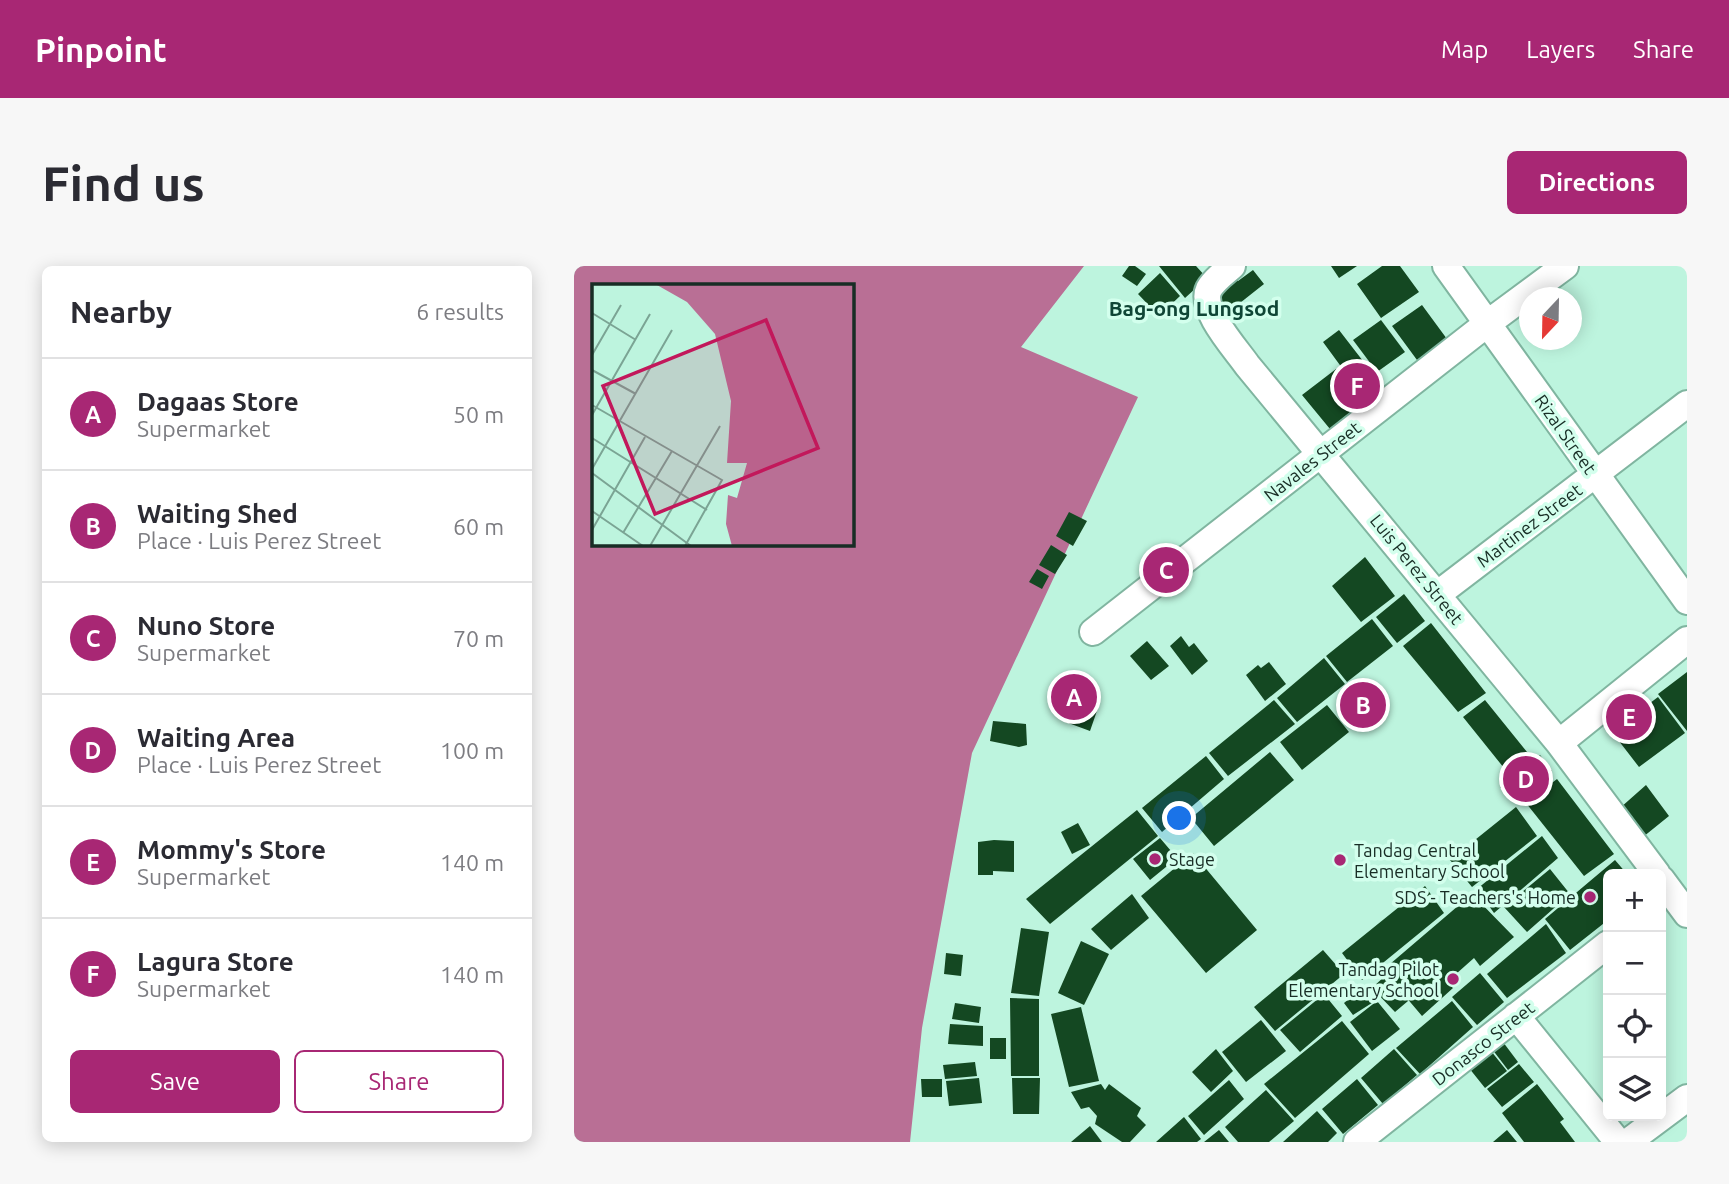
<!DOCTYPE html>
<html lang="en">
<head>
<meta charset="utf-8">
<style>
  :root { --surface:#fff; --page:#f7f7f7; --text:#2b2b33; --muted:#7c7c81; --line:#e1e1e2; --accent:#a82774 }
  body { margin:0; font-family:Ubuntu,sans-serif; background:var(--page); color:var(--text) }
  .controls { position:absolute; right:21px; bottom:21px; display:grid; overflow:hidden; border-radius:10px; box-shadow:0 4px 18px #0003 }
  .controls button { width:63px; height:63px; display:grid; place-items:center; padding:0; border:0; border-bottom:2px solid var(--line); background:var(--surface); color:var(--text); font:35px sans-serif }
  .compass { position:absolute; left:945px; top:21px; width:63px; height:63px; border-radius:50%; background:var(--surface); box-shadow:0 4px 18px #0003; rotate:202deg }
  .you { position:absolute; left:606px; top:553px; width:24px; height:24px; margin:-18px; border:5px solid #fff; border-radius:50%; background:#1a73e8; box-shadow:0 0 0 10px #1a73e833 }
  .badge { display:grid; place-items:center; width:46px; height:46px; border-radius:50%; background:var(--accent); color:#fff; font-size:23px; font-weight:700 }
  .pin { position:absolute; translate:-50% -50%; border:4px solid #fff; box-shadow:0 2px 7px #0006 }
  .list { margin:0; padding:0; list-style:none }
  h2 { display:flex; justify-content:space-between; align-items:center; height:91px; margin:0; padding:0 28px; font-size:30px }
  h2 small { font-size:23px; font-weight:400; color:var(--muted) }
  .list li { display:grid; grid-template-columns:46px 1fr auto; gap:21px; align-items:center; box-sizing:border-box; height:112px; padding:0 28px; border-top:2px solid var(--line) }
  .list b { display:block; font-size:26px; white-space:nowrap }
  .list p { margin:0; font-size:23px; white-space:nowrap; color:var(--muted) }
  .list em { font-size:23px; font-style:normal; color:var(--muted) }
  .actions { display:flex; gap:14px; padding:21px 28px }
  .actions a { flex:1; padding:16px 0; border:2px solid var(--accent); border-radius:10px; text-align:center; font-size:24px; color:var(--accent) }
  .actions .main { background:var(--accent); color:#fff }
  .icon { flex:none; width:38px; height:38px; fill:none; stroke:currentColor; stroke-width:2; stroke-linecap:round; stroke-linejoin:round }
  .map { position:relative; flex:none; width:1113px; height:876px; overflow:hidden; border-radius:10px }
  header { display:flex; align-items:center; gap:42px; box-sizing:border-box; height:98px; padding:0 35px; background:var(--accent); color:#fff }
  header strong { font-size:33px }
  nav { display:flex; gap:38px; margin-inline-start:auto; font-size:24px }
  .intro { display:flex; align-items:center; justify-content:space-between; box-sizing:border-box; height:168px; padding:0 42px }
  h1 { margin:0; font-size:49px }
  .button { padding:18px 32px; border-radius:10px; background:var(--accent); color:#fff; font-size:24px; font-weight:700 }
  main { display:flex; gap:42px; padding:0 42px }
  aside { flex:1; background:var(--surface); border-radius:10px; box-shadow:0 4px 18px #0003 }
  .map>svg:first-child { display:block }
  .water { fill:#b96f95; fill-rule:evenodd }
  .building { fill:#144822 }
  .lines { fill:none; stroke-linecap:round; stroke-linejoin:round }
  .minor-casing { stroke:#80b5a0; stroke-width:30 }
  .minor { stroke:#fff; stroke-width:26 }
  .poi-dot { fill:#a82774; stroke:#d3ffed; stroke-width:2.5 }
  .labels { text-anchor:middle; dominant-baseline:central; stroke-width:7; stroke-linejoin:round; paint-order:stroke }
  .street-label { font-size:18px; fill:#182d25; stroke:#d3ffed }
  .poi-label { font-size:18px; fill:#182d25; stroke:#d3ffed; text-anchor:start }
  .quarter-label { font-size:21px; font-weight:bold; fill:#0f4636; stroke:#d3ffed }
  .inset-road { fill:none; stroke:#7ba494; stroke-width:2 }
  .view { fill:#c2185b; fill-opacity:0.15; stroke:#c2185b; stroke-width:3.5 }
  .inset-edge { fill:none; stroke:#182d25; stroke-width:3.5 }
</style>
</head>
<body>
<header>
<strong>Pinpoint</strong>
<nav><a>Map</a><a>Layers</a><a>Share</a></nav>
</header>
<div class="intro"><h1>Find us</h1><a class="button">Directions</a></div>
<main>
<aside>
<h2>Nearby<small>6 results</small></h2>
<ul class="list">
<li><span class="badge">A</span><div><b>Dagaas Store</b><p>Supermarket</p></div><em>50 m</em></li>
<li><span class="badge">B</span><div><b>Waiting Shed</b><p>Place · Luis Perez Street</p></div><em>60 m</em></li>
<li><span class="badge">C</span><div><b>Nuno Store</b><p>Supermarket</p></div><em>70 m</em></li>
<li><span class="badge">D</span><div><b>Waiting Area</b><p>Place · Luis Perez Street</p></div><em>100 m</em></li>
<li><span class="badge">E</span><div><b>Mommy's Store</b><p>Supermarket</p></div><em>140 m</em></li>
<li><span class="badge">F</span><div><b>Lagura Store</b><p>Supermarket</p></div><em>140 m</em></li>
</ul>
<div class="actions"><a class="main">Save</a><a>Share</a></div>
</aside>
<div class="map">
<svg width="1113" height="876" viewBox="0 0 1113 876">
  <rect width="100%" height="100%" fill="#bdf4de"/>
  <!-- water -->
  <path class="water" d="M0 0H510L447 81 564 131 398 487 348 762 336 876H0ZM19 19H278V278H19Z"/>
  <!-- building -->
  <path class="building" d="M555 0H561L572 8 563 20 548 10Z
    M585 0H622L633 12 611 32Z
    M757 0H783L765 12Z
    M808 0H826L845 26 807 52 783 18Z
    M679 4 690 18 652 48 634 26 657 7 664 15Z
    M586 7 606 30 585 50 564 28Z
    M848 39 873 73 843 94 818 60Z
    M807 54 831 86 803 106 779 74Z
    M765 64 799 108 782 121 749 76Z
    M762 103 788 136 756 163 728 129Z
    M495 246 513 255 499 280 482 270Z
    M477 279 493 289 481 308 465 299Z
    M791 291 821 330 787 356 758 320Z
    M463 303 475 310 468 323 455 316Z
    M830 328 851 355 823 377 802 351Z
    M798 353 819 380 773 416 752 390Z
    M857 357 912 427 884 446 829 380Z
    M607 370 615 381 620 377 634 395 618 409 596 380Z
    M573 375 595 400 577 414 556 390Z
    M750 392 771 418 723 456 703 432Z
    M695 396 712 418 691 435 672 409 684 399 687 402Z
    M1113 406V465L1084 428Z
    M790 416 811 443 787 461 767 435Z
    M497 429 525 439 516 465 489 455Z
    M1084 431 1111 467 1065 501 1038 466Z
    M700 434 721 458 654 510 635 487Z
    M911 434 957 491 934 507 889 451Z
    M753 439 775 466 728 504 706 476Z
    M419 455 452 458 453 479 445 481 416 475Z
    M696 486 720 514 640 580 617 552Z
    M966 489 978 505 938 535 926 521Z
    M632 490 650 513 588 566 568 542Z
    M983 513 1040 588 1010 610 952 537Z
    M1072 519 1095 550 1069 571 1046 542Z
    M942 541 963 570 898 621 876 594Z
    M563 544 584 570 476 658 452 633Z
    M504 557 516 579 498 588 487 566Z
    M968 570 984 592 920 647 903 623Z
    M586 572 603 592 576 614 559 593Z
    M420 574 440 575V606L419 605V609H404V576Z
    M619 587 683 664 632 707 567 630Z
    M1041 594 1053 608H1034V654L996 684 971 653Z
    M976 603 996 628 953 666 930 641Z
    M851 620 870 647 788 714 768 687Z
    M558 628 575 652 537 684 517 663Z
    M898 628 940 671 906 700 900 692 873 716 879 722 848 750 809 704Z
    M972 658 992 687 933 732 913 708Z
    M447 662 475 666 465 730 437 727Z
    M507 675 535 688 510 739 484 727Z
    M749 684 770 708 701 765 680 741Z
    M372 687 389 689 387 710 370 708Z
    M906 707 930 736 903 759 878 731Z
    M812 709 834 735 821 746 798 722Z
    M790 721 801 735 779 749 770 737Z
    M750 728 768 750 726 786 706 764Z
    M436 732 465 733V810H437Z
    M803 735 826 763 798 785 776 756Z
    M878 735 899 761 846 808 822 782Z
    M381 737 407 741 405 757 378 753Z
    M507 741 525 815 495 821 477 748Z
    M687 754 712 785 672 816 648 786Z
    M768 755 795 788 721 852 690 818Z
    M376 758 409 760V780L374 778Z
    M416 772H432V793H416Z
    M929 776 944 796 934 804 918 783Z
    M642 783 659 805 637 826 618 806Z
    M820 783 843 809 809 838 787 812Z
    M917 785 933 805 911 822 895 802Z
    M401 796 403 810 371 813 369 799Z
    M945 798 960 816 928 841 913 823Z
    M405 812 408 837 375 840 372 815Z
    M438 812H466L465 848H439Z
    M347 813H368V831H348Z
    M783 813 804 839 769 868 748 843Z
    M655 814 670 833 630 869 614 850Z
    M527 818 531 824 535 818 567 842 563 850 572 859 556 876H548L521 858 523 850 515 841 507 843 497 826Z
    M963 818 990 853 986 856 1001 876H950L928 847Z
    M692 824 720 855 695 876H664L651 861Z
    M743 845 763 867 754 876H709Z
    M610 851 627 873 623 876H582Z
    M516 860 528 876H497Z
    M645 864 655 876H630Z
    M933 864 943 876H919Z"/>
  <g class="lines">
    <defs>
      <path id="minor" d="M658 0C650 7 640 14 635 23 625 43 662 83 673 99L985 477 1083 608
        M872 0 1113 335
        M864 328 1113 138
        M519 366 914 57 991 0
        M985 477 1113 374
        M1087 613 1113 648
        M942 750 1044 876
        M783 876 1034 678
        M1054 876 1113 832"/>
    </defs>
    <!-- minor casing -->
    <use href="#minor" class="minor-casing"/>
    <!-- minor -->
    <use href="#minor" class="minor"/>
  </g>
  <!-- markers -->
  <g class="poi-dot">
    <circle cx="581" cy="593" r="7"/>
    <circle cx="766" cy="594" r="7"/>
    <circle cx="1016" cy="631" r="7"/>
    <circle cx="879" cy="713" r="7"/>
  </g>
  <g class="labels">
    <!-- street labels -->
    <g class="street-label">
      <text transform="translate(992 168) rotate(55)">Rizal Street</text>
      <text transform="translate(738 195) rotate(-38)">Navales Street</text>
      <text transform="translate(955 259) rotate(-37)">Martinez Street</text>
      <text transform="translate(843 303) rotate(51)">Luis Perez Street</text>
      <text transform="translate(909 777) rotate(-38)">Donasco Street</text>
    </g>
    <!-- poi labels -->
    <g class="poi-label">
      <text x="780" y="584">Tandag Central<tspan x="780" dy="21">Elementary School</tspan></text>
      <text x="595" y="593">Stage</text>
      <text x="1002" y="631" text-anchor="end">SDS - Teachers's Home</text>
      <text x="865" y="703" text-anchor="end">Tandag Pilot<tspan x="865" dy="21">Elementary School</tspan></text>
    </g>
    <!-- quarter labels -->
    <g class="quarter-label">
      <text x="620" y="42">Bag-ong Lungsod</text>
    </g>
  </g>
  <!-- overview -->
  <g transform="translate(18 18)">
    <rect width="262" height="262" fill="#bdf4de"/>
    <path d="M65 1H262V262H140L134 240 136 211 145 214 155 179H135L139 117 123 50 95 18Z" fill="#b96f95"/>
    <path class="inset-road" d="M0 29 44 56M0 71 29 21M0 86 44 110M0 121 130 196 93 262M0 131 58 30M0 154 115 226M0 185 80 46M0 189 99 262M0 227 51 262M0 246 53 153M31 249 80 167M58 262 128 142"/>
    <path class="view" d="M174 36 226 164 63 230 11 102Z"/>
    <rect width="262" height="262" class="inset-edge"/>
  </g>
</svg>
<div class="controls">
<button>+</button>
<button>−</button>
<button><svg class="icon" aria-label="locate" viewBox="0 0 24 24"><circle cx="12" cy="12" r="6"/><path d="M12 2v4M12 18v4M2 12h4M18 12h4"/></svg></button>
<button><svg class="icon" aria-label="layers" viewBox="0 0 24 24"><path d="M12 4l9 5-9 5-9-5zM3 14l9 5 9-5"/></svg></button>
</div>
<svg class="compass" viewBox="-18 -18 36 36"><path d="M0-13l5 13h-10z" fill="#e53935"/><path d="M0 13l5-13h-10z" fill="#7c7c81"/></svg>
<div class="you"></div>
<div class="pin badge" style="left:500px;top:431px">A</div>
<div class="pin badge" style="left:789px;top:439px">B</div>
<div class="pin badge" style="left:592px;top:304px">C</div>
<div class="pin badge" style="left:952px;top:513px">D</div>
<div class="pin badge" style="left:1055px;top:451px">E</div>
<div class="pin badge" style="left:783px;top:120px">F</div>
</div>
</main>
</body>
</html>
